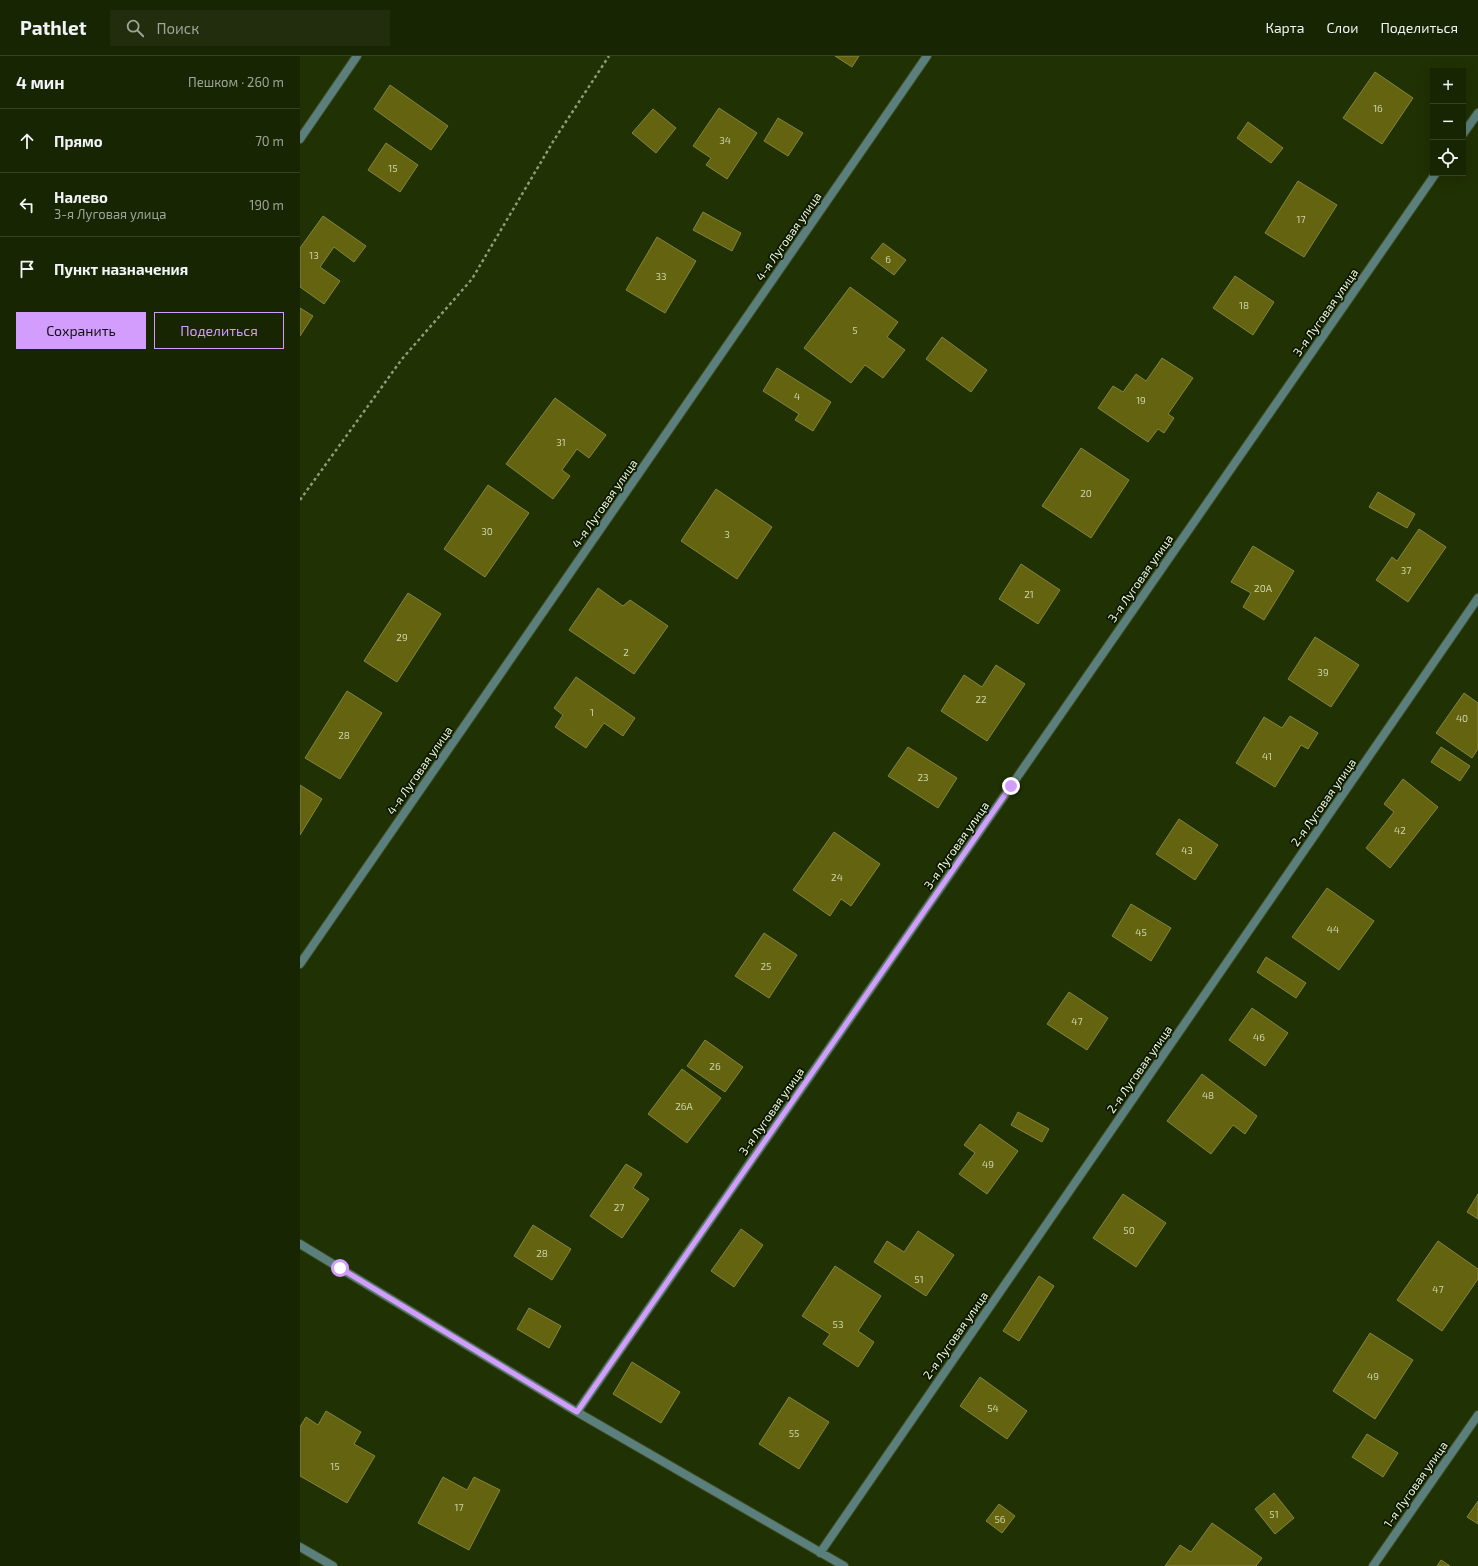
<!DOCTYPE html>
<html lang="ru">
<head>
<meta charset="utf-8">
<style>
  :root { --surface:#182502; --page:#212d0c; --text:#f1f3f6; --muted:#9fa599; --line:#364224; --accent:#d29dfd }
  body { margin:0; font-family:"Exo 2",sans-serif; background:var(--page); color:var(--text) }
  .controls { position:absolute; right:12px; top:12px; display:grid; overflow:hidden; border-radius:0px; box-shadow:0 4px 16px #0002 }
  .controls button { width:36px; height:36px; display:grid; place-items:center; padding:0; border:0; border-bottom:1px solid var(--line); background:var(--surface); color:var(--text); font:20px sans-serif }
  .stop { position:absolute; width:12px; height:12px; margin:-9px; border:3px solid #d29dfd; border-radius:50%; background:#fff }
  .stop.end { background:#d29dfd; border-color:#fff; box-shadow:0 1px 4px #0008 }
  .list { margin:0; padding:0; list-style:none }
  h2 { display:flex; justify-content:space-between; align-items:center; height:52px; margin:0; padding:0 16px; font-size:17px }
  h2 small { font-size:13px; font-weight:400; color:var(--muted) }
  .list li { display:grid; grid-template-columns:26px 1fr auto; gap:12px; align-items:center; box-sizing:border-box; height:64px; padding:0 16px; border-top:1px solid var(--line) }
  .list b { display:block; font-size:15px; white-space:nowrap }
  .list p { margin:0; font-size:13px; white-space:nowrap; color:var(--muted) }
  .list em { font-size:13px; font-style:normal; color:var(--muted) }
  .actions { display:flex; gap:8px; padding:12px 16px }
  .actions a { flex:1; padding:9px 0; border:1px solid var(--accent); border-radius:0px; text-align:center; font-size:14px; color:var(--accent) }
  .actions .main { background:var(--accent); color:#111 }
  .icon { flex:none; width:22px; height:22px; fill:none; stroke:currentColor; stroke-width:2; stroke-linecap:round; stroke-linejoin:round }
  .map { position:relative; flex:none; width:1178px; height:1510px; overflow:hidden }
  header { display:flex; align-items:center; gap:24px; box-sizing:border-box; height:56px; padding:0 20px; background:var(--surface); border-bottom:1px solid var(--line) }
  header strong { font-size:19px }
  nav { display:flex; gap:22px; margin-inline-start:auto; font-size:14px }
  .search { width:280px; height:36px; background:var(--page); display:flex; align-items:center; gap:10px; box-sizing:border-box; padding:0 14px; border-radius:0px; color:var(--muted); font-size:15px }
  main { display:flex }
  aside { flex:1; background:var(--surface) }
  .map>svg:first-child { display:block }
  .building { fill:#646310; stroke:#84843f }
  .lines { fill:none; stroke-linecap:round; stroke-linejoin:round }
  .minor-casing { stroke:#3c4d21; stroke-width:10 }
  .path { stroke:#8d9d77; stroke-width:2.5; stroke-dasharray:3 3; stroke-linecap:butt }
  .minor { stroke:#5b7f7c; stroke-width:8 }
  .route { stroke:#d29dfd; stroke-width:5 }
  .labels { text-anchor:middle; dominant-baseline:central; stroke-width:3.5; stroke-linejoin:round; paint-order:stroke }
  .number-label { font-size:10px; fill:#c9d5a8 }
  .street-label { font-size:12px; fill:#ebfbdb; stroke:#0d1701 }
</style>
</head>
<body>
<header>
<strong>Pathlet</strong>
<div class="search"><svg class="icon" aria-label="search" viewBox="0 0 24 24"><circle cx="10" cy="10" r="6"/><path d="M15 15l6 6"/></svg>Поиск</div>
<nav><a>Карта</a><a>Слои</a><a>Поделиться</a></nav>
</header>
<main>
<aside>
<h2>4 мин<small>Пешком · 260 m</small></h2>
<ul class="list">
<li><svg class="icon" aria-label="ahead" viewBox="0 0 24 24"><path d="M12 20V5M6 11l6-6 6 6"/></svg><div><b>Прямо</b></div><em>70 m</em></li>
<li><svg class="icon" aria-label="left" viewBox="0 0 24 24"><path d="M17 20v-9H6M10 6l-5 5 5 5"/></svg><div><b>Налево</b><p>3-я Луговая улица</p></div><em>190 m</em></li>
<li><svg class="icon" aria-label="arrive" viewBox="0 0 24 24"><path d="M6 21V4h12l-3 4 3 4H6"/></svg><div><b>Пункт назначения</b></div></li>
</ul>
<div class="actions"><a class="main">Сохранить</a><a>Поделиться</a></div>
</aside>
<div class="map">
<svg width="1178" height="1510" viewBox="0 0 1178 1510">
  <rect width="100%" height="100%" fill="#203103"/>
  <!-- building -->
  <path class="building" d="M535 0H559L552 11Z
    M1075 16 1113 42 1082 88 1043 62Z
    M90 29 148 70 131 94 74 53Z
    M419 52 457 77 427 123 406 109 411 102 393 90Z
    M353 53 376 72 356 97 332 77Z
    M478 62 503 77 488 100 464 85Z
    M948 66 983 92 971 107 937 82Z
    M86 87 118 109 100 136 68 114Z
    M998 125 1037 149 1004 201 965 177Z
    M403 156 441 177 432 195 393 174Z
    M23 160 66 190 54 206 34 191 20 211 40 225 24 248 0 231V192Z
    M357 181 396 205 365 257 326 234Z
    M583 187 606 204 594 219 571 202Z
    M935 220 974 246 953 279 913 252Z
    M550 231 598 266 587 281 605 294 583 322 565 309 551 327 504 292Z
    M0 252 13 260 0 280Z
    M642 281 687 314 671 336 626 303Z
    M862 302 893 322 868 358 874 362 864 377 858 373 848 386 798 352 813 330 823 336 836 318 846 325Z
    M477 312 531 346 513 375 495 364 499 358 463 335Z
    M255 342 306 379 289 402 277 393 262 414 270 420 253 443 206 408Z
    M781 392 829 424 791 482 742 450Z
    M188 429 229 457 185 521 144 493Z
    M416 433 472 471 437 523 381 485Z
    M1078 436 1115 458 1107 472 1069 451Z
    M1119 473 1146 491 1108 546 1076 524 1092 501 1097 505Z
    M953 490 994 515 964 564 943 551 951 537 931 526Z
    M721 508 760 534 738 568 699 543Z
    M298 532 323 550 330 544 368 570 334 618 269 574Z
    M108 537 141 558 97 626 64 605Z
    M1015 581 1059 609 1031 651 988 623Z
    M696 609 725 628 687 685 641 655 664 619 682 631Z
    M276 621 335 662 323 680 304 667 286 692 255 671 263 659 254 652Z
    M47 635 82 657 40 723 5 702Z
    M1164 637 1178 647V693L1172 702 1136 677Z
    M990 660 1018 677 1008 693 1001 689 975 731 936 707 964 661 982 672Z
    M608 691 657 722 638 752 588 720Z
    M1141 691 1170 710 1160 725 1131 706Z
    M1103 723 1138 751 1090 812 1066 792 1094 756 1084 748Z
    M0 729 22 743 0 779Z
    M879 763 918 789 895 824 856 798Z
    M534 776 580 808 551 850 541 843 530 860 493 834Z
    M1027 832 1074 865 1039 914 992 881Z
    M831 848 871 872 851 905 812 880Z
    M464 877 497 899 469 942 435 920Z
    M966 901 1006 927 996 942 957 916Z
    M769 936 808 962 787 994 747 968Z
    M952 952 988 977 965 1010 929 984Z
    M405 984 443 1011 425 1036 387 1010Z
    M382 1013 421 1042 387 1087 348 1058Z
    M902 1018 957 1060 945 1078 933 1069 911 1098 867 1065Z
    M718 1056 749 1073 742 1086 711 1069Z
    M680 1068 718 1095 687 1138 659 1118 675 1097 664 1089Z
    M326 1108 342 1118 333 1132 349 1143 322 1182 290 1160Z
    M823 1138 866 1167 836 1211 793 1182Z
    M1178 1138V1163L1167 1156Z
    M233 1169 271 1193 252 1224 214 1200Z
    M441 1173 463 1189 434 1231 411 1215Z
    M618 1175 654 1199 626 1240 574 1206 587 1185 604 1196Z
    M1138 1185 1178 1213V1223L1142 1275 1097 1244Z
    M535 1210 581 1240 558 1275 574 1286 558 1311 523 1288 530 1278 502 1260Z
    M739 1220 754 1230 719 1285 703 1275Z
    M229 1252 261 1270 249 1292 217 1273Z
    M1070 1277 1113 1304 1075 1363 1033 1335Z
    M332 1306 380 1336 361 1367 313 1338Z
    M680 1321 727 1355 707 1383 660 1350Z
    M489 1341 529 1366 499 1413 459 1388Z
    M26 1355 61 1376 54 1388 75 1400 47 1447 0 1420V1371L6 1361 18 1369Z
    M1067 1378 1098 1397 1083 1421 1052 1401Z
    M143 1421 167 1434 174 1421 200 1434 169 1494 118 1467Z
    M974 1437 994 1462 975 1478 955 1453Z
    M1178 1445V1468L1167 1461Z
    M699 1448 715 1460 702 1477 686 1465Z
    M912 1467 962 1502 956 1510H865L880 1489 891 1496Z
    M1141 1504 1150 1510H1137Z"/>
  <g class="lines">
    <defs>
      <path id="minor" d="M1163 78 1178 57
        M0 83 57 0
        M0 908 627 0
        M0 1188 277 1356 544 1510
        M277 1356 1136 117
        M0 1491 33 1510
        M520 1497 1178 542
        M1073 1510 1178 1359"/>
    </defs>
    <!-- minor casing -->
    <use href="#minor" class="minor-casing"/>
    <!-- path -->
    <path class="path" d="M0 444 102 303 172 223 254 84 309 0"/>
    <!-- minor -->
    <use href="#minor" class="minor"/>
  </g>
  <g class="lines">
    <!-- route -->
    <path class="route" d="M40 1212 277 1356 711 730"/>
  </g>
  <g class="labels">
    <!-- number labels -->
    <g class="number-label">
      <text x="1078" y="52">16</text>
      <text x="425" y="84">34</text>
      <text x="93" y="112">15</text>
      <text x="1001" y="163">17</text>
      <text x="14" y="199">13</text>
      <text x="588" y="203">6</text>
      <text x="361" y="220">33</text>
      <text x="944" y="249">18</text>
      <text x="555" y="274">5</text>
      <text x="497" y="340">4</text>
      <text x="841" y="344">19</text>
      <text x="261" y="386">31</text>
      <text x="786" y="437">20</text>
      <text x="187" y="475">30</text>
      <text x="427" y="478">3</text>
      <text x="1106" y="514">37</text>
      <text x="963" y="532">20А</text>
      <text x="729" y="538">21</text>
      <text x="102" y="581">29</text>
      <text x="326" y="596">2</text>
      <text x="1023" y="616">39</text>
      <text x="681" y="643">22</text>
      <text x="292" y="656">1</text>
      <text x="1162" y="662">40</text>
      <text x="44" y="679">28</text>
      <text x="967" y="700">41</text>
      <text x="623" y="721">23</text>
      <text x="1100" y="774">42</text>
      <text x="887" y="794">43</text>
      <text x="537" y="821">24</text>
      <text x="1033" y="873">44</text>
      <text x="841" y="876">45</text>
      <text x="466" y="910">25</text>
      <text x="777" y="965">47</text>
      <text x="959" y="981">46</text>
      <text x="415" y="1010">26</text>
      <text x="908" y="1039">48</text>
      <text x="384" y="1050">26А</text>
      <text x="688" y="1108">49</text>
      <text x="319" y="1151">27</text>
      <text x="829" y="1174">50</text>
      <text x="242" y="1197">28</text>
      <text x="619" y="1223">51</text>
      <text x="1138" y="1233">47</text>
      <text x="538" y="1268">53</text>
      <text x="1073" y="1320">49</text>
      <text x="693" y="1352">54</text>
      <text x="494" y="1377">55</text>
      <text x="35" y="1410">15</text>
      <text x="159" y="1451">17</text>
      <text x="974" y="1458">51</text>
      <text x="700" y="1463">56</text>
    </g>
    <!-- street labels -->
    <g class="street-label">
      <text transform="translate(488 180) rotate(-55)">4-я Луговая улица</text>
      <text transform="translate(1025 256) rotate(-55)">3-я Луговая улица</text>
      <text transform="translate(304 447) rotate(-55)">4-я Луговая улица</text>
      <text transform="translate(840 522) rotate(-55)">3-я Луговая улица</text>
      <text transform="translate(119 714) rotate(-55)">4-я Луговая улица</text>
      <text transform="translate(1023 746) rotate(-55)">2-я Луговая улица</text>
      <text transform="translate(656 789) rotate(-55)">3-я Луговая улица</text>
      <text transform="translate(839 1013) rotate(-55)">2-я Луговая улица</text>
      <text transform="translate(471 1055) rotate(-55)">3-я Луговая улица</text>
      <text transform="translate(655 1279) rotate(-55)">2-я Луговая улица</text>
      <text transform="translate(1115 1428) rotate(-55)">1-я Луговая улица</text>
    </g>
  </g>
</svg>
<div class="controls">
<button>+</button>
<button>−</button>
<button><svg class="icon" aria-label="locate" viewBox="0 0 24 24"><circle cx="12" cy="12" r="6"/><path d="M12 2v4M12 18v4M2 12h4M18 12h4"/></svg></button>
</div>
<div class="stop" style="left:40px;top:1212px"></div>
<div class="stop end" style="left:711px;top:730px"></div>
</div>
</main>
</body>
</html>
